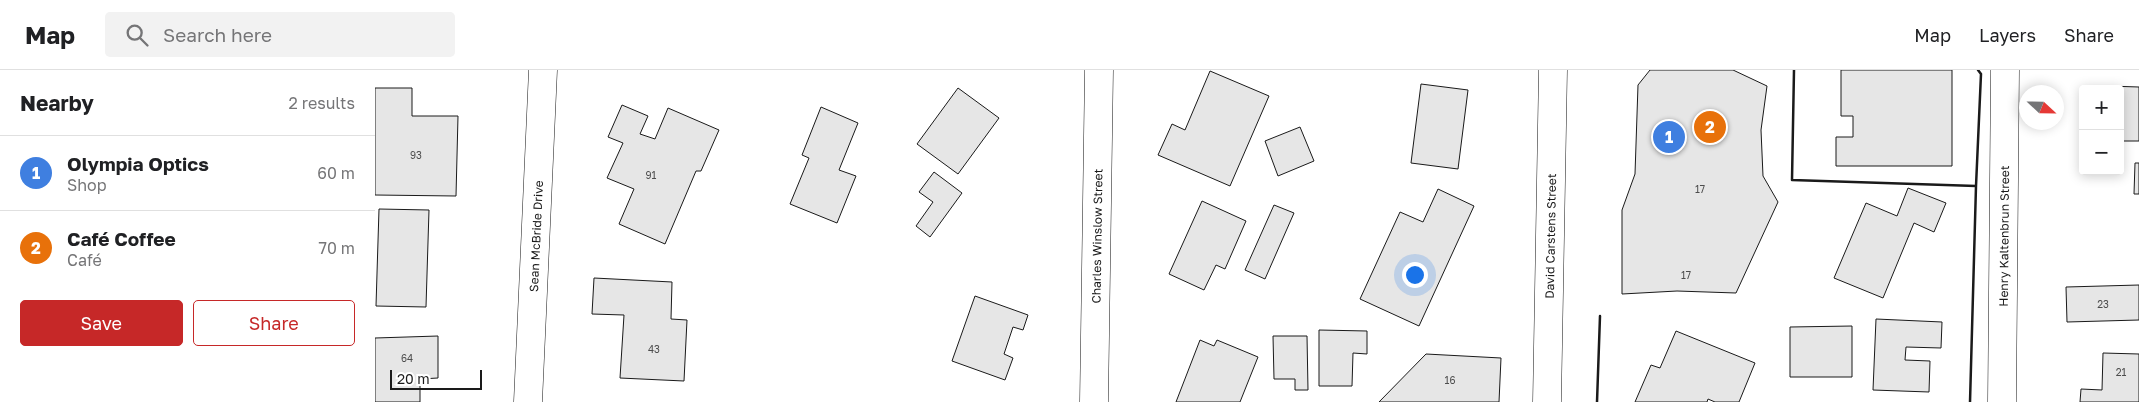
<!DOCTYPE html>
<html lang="en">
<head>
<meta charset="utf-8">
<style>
  :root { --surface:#fff; --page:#f2f2f2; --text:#202124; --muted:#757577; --line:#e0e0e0; --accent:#c62828 }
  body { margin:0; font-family:"Golos Text",sans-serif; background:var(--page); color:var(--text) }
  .controls { position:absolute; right:15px; top:15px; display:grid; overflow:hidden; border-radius:5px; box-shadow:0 2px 12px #0003 }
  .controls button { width:45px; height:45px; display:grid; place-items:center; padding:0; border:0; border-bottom:1px solid var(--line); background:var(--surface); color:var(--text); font:25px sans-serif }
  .compass { position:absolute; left:1644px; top:15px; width:45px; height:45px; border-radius:50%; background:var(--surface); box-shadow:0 2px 12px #0003; rotate:112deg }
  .scale { position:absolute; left:15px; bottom:12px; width:92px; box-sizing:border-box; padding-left:5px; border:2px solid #1a1a1a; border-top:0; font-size:14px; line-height:18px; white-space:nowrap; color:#1a1a1a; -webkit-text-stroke:4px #fff; paint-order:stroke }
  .you { position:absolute; left:1039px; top:204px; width:18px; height:18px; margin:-12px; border:4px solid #fff; border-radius:50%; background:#1a73e8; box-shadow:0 0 0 8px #1a73e833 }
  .badge { display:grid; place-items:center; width:32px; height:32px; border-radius:50%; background:var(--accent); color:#fff; font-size:16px; font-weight:700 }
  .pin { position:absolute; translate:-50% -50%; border:2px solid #fff; box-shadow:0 1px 5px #0006 }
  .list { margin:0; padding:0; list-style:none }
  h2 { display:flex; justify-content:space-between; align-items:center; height:65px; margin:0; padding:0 20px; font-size:21px }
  h2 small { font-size:16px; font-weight:400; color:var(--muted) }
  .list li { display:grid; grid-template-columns:32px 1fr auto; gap:15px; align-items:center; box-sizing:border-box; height:75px; padding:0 20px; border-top:1px solid var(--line) }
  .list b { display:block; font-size:19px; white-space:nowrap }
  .list p { margin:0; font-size:16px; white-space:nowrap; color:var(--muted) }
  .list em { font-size:16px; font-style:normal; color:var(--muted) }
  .actions { display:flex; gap:10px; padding:15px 20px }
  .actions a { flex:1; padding:11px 0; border:1px solid var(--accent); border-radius:5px; text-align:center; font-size:18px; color:var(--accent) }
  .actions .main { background:var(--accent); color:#fff }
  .icon { flex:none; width:28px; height:28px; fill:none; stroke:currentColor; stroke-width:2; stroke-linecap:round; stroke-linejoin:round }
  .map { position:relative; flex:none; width:1764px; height:332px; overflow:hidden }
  header { display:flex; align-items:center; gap:30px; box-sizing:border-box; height:70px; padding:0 25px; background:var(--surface); border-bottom:1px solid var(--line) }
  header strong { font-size:24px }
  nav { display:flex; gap:28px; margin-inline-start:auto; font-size:18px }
  .search { width:350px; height:45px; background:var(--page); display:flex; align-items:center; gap:12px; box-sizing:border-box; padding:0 18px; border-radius:5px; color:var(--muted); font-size:19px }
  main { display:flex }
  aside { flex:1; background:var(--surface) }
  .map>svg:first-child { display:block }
  .building { fill:#e6e6e6; stroke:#1a1a1a }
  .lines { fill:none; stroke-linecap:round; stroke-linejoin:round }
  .minor-casing { stroke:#1a1a1a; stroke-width:29 }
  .secondary-casing { stroke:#1a1a1a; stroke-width:29 }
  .minor { stroke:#fff; stroke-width:28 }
  .secondary { stroke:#fff; stroke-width:28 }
  .wall { stroke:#1a1a1a; stroke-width:2.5 }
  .labels { text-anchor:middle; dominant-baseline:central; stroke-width:4; stroke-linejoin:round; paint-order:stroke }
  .number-label { font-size:10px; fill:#4d4d4d }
  .street-label { font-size:12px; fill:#1a1a1a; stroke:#fff }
</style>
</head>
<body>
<header>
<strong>Map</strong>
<div class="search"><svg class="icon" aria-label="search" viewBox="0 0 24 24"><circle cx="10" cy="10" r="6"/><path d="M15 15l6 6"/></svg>Search here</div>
<nav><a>Map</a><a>Layers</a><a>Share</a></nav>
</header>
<main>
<aside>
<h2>Nearby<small>2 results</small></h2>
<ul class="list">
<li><span class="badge" style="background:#3f7fe0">1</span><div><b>Olympia Optics</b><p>Shop</p></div><em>60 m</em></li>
<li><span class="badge" style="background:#e8710a">2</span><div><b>Café Coffee</b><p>Café</p></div><em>70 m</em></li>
</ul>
<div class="actions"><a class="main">Save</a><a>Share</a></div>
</aside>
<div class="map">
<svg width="1764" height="332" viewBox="0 0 1764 332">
  <rect width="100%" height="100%" fill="#fff"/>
  <!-- building -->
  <path class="building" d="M1275 0H1358L1392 16 1386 60 1388 106 1403 132 1361 223 1302 221 1247 224V140L1260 104 1263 15Z
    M1466 0H1577V96H1461V67H1478V46H1466Z
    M835 1 894 26 855 116 783 85 797 54 810 60Z
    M1046 14 1093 20 1083 99 1036 93Z
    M1733 16 1764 17V71H1745V19H1733Z
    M0 18H37V46H83L81 126 0 125Z
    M583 18 624 48 583 104 542 74Z
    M247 35 273 46 265 64 280 69 293 38 344 60 326 101H321L290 174 244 154 259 119 232 108 248 73 233 67Z
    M446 37 483 53 464 100 481 106 462 153 415 134 434 88 427 85Z
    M925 57 939 91 903 106 890 71Z
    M1760 93H1764V124H1759Z
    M559 102 587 123 555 167 541 156 558 132 544 122Z
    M1533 118 1571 133 1559 162 1539 153 1508 228 1459 208 1491 133 1522 146Z
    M1063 119 1099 136 1044 256 985 229 1025 142 1048 152Z
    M827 131 871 151 850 199 841 195 829 220 794 204Z
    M899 135 919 143 890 209 870 200Z
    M4 139 54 140 51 237 1 236Z
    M219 208 297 212 296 249 312 250 309 311 245 308 249 245 217 244Z
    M1764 215V250L1692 252 1691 217Z
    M600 226 653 245 648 260 638 257 629 284 638 288 630 310 577 291Z
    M1501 249 1567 252 1566 278 1531 277 1530 290 1555 291 1554 322 1498 320Z
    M1477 256V307H1415V257Z
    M944 260 992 261V284L978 283 977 316H944Z
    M1301 261 1380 293 1364 332H1340L1333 329 1332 332H1260L1276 295 1285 298Z
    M63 266V308L45 309V332H0V268Z
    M898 266H932L933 320H920V309H899Z
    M825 270 839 276 842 270 883 287 865 332H801Z
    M1728 283 1764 284V332H1705L1706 319 1727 320Z
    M1051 284 1126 288 1124 332H1004Z"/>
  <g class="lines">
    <defs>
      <g id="minor">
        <path id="s1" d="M719 332 724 0"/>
        <path id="s2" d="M1172 332 1178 0"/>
        <path id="s3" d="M1627 332 1630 0"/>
      </g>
      <g id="secondary">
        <path id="s4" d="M153 332 168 0"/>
      </g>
    </defs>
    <!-- minor casing -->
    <use href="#minor" class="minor-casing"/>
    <!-- secondary casing -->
    <use href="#secondary" class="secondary-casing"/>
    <!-- minor -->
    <use href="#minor" class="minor"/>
    <!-- secondary -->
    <use href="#secondary" class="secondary"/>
    <!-- wall -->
    <path class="wall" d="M1419 0 1417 110 1601 116 1606 4 1603 0
      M1222 332 1225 246
      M1595 332 1601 116"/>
  </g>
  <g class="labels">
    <!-- number labels -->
    <g class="number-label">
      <text x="41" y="85">93</text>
      <text x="276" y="105">91</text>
      <text x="1325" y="119">17</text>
      <text x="1311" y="205">17</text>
      <text x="1728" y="234">23</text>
      <text x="279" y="279">43</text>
      <text x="32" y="288">64</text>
      <text x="1746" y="302">21</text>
      <text x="1075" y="310">16</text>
    </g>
    <!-- street labels -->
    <g class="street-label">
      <text stroke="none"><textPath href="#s4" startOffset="166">Sean McBride Drive</textPath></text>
      <text stroke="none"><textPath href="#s1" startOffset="166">Charles Winslow Street</textPath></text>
      <text stroke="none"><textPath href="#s2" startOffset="166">David Carstens Street</textPath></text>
      <text stroke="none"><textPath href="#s3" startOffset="166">Henry Kaltenbrun Street</textPath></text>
    </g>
  </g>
</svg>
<div class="controls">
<button>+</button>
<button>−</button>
</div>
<svg class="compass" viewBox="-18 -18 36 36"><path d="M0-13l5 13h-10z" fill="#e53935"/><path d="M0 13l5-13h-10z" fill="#757577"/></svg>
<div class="scale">20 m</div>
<div class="you"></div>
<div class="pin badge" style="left:1294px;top:67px;background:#3f7fe0">1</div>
<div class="pin badge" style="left:1335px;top:57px;background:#e8710a">2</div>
</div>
</main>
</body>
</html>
